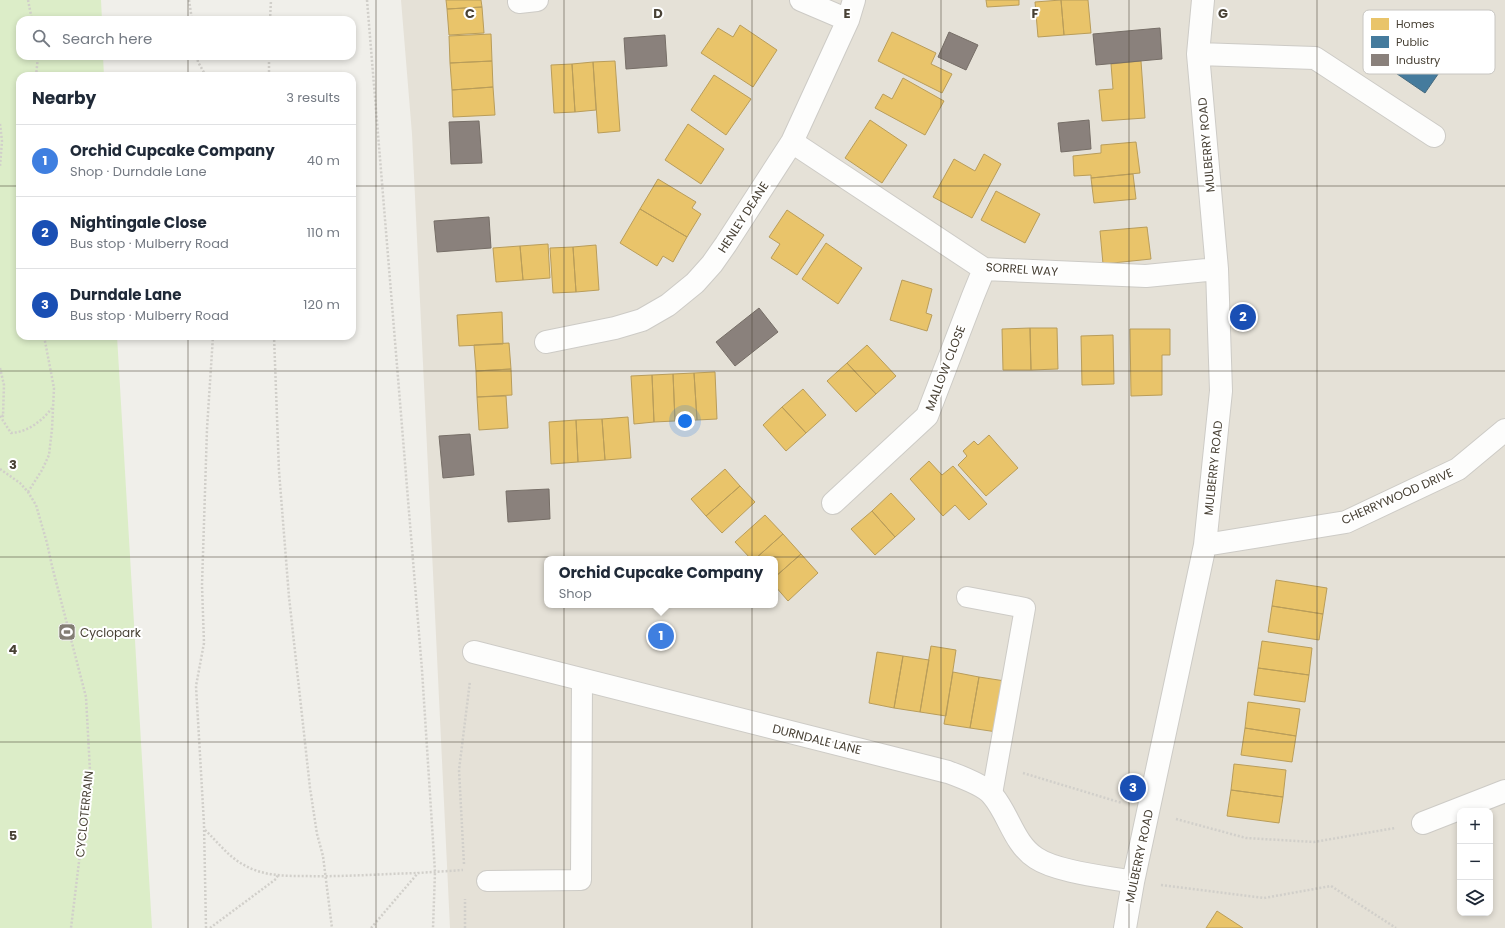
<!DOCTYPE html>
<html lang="en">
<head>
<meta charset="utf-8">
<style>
  :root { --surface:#fff; --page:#f2f2f3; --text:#1f2937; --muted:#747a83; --line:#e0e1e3; --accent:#b45309 }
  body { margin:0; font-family:Poppins,sans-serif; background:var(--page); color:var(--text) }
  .controls { position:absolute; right:12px; bottom:12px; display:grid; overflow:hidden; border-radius:8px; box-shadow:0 2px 6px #0003 }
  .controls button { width:36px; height:36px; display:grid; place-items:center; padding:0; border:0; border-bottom:1px solid var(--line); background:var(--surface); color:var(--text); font:20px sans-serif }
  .you { position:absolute; left:685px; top:421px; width:14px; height:14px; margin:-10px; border:3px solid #fff; border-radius:50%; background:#1a73e8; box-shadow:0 0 0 6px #1a73e833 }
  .badge { display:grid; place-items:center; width:26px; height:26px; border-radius:50%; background:var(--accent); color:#fff; font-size:13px; font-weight:700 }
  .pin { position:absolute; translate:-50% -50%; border:2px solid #fff; box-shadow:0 1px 4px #0006 }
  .popup { position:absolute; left:544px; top:556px; width:234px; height:52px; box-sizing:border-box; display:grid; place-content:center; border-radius:8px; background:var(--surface); filter:drop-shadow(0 1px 3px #0005); font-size:13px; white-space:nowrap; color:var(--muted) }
  .popup b { font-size:15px; color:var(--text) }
  .popup::after { content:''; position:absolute; left:50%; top:100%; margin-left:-8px; border:8px solid transparent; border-top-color:var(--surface) }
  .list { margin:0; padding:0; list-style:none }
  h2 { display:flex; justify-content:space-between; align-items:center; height:52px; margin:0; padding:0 16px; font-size:17px }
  h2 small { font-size:13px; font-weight:400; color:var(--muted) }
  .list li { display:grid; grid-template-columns:26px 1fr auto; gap:12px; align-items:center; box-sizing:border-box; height:72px; padding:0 16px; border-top:1px solid var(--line) }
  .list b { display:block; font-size:15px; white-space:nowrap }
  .list p { margin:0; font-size:13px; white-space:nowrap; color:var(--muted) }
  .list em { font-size:13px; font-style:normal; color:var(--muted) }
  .icon { flex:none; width:22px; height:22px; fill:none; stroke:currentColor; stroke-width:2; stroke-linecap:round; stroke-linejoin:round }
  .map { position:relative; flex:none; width:1505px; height:928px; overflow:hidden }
  .search { position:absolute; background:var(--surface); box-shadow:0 2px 6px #0003; left:16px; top:16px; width:340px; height:44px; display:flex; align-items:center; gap:10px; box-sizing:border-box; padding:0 14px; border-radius:12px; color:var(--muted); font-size:15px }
  .panel { position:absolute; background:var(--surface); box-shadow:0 2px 6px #0003; left:16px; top:72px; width:340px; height:268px; border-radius:12px }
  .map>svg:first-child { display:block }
  .residential { fill:#e5e1d7; fill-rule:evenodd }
  .green { fill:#dcedc8 }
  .homes { fill:#e9c46a; stroke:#b99d5a }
  .public { fill:#457b9d; stroke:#466a7e }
  .industry { fill:#8a817c; stroke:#766e67 }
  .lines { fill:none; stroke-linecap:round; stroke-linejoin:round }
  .service-casing { stroke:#cdcbc6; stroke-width:22 }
  .minor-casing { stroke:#cdcbc6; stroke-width:24 }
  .path { stroke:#d1cfca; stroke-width:2.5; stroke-dasharray:2 2; stroke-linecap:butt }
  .service { stroke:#fdfdfc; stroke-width:20 }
  .minor { stroke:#fdfdfc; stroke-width:22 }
  .grid { fill:none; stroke:#484135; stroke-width:1; stroke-opacity:0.55 }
  .labels { text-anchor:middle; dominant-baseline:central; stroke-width:4; stroke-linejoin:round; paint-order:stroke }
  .street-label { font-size:12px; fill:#484135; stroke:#fff }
  .poi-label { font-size:12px; fill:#484135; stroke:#fff; text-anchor:start }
  .key { fill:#fff; stroke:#c8c6c2; stroke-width:1 }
  .key-label { font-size:11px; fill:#484135 }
  .grid-label { font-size:13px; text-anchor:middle; font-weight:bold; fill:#484135; stroke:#fff; stroke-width:4; stroke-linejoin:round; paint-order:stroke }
</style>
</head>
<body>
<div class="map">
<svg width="1505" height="928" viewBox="0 0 1505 928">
  <rect width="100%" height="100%" fill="#f0efea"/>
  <!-- residential -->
  <path class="residential" d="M401 0H1505V928H450L412 134ZM547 559H775V605H547ZM1460 811H1490V913H1460Z"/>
  <!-- green -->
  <path class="green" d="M0 0H101L102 20H20V56H103L104 76H20V336H117L152 928H0Z"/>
  <!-- homes -->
  <path class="homes" d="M446 0H481L482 7 447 9Z
    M986 0H1019V5L987 7Z
    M1061 0 1064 35 1038 37 1035 2Z
    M1061 0H1088L1091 33 1064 35Z
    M482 7 484 33 449 35 447 9Z
    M740 25 777 50 753 87 701 53 718 28 733 37Z
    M892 32 936 53 931 64 952 74 942 93 878 61Z
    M491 34 492 61 450 63 449 36Z
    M492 61 493 87 452 90 450 63Z
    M615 61 620 131 598 133 593 62Z
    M1141 61 1145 118 1102 121 1099 90 1113 89 1111 64Z
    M593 62 596 110 575 112 572 64Z
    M572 64 575 112 554 113 551 65Z
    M714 75 751 99 726 135 691 110Z
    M903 78 944 101 925 135 875 108 883 94 892 99Z
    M493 87 495 115 453 117 452 90Z
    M870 120 907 145 882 183 845 158Z
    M688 124 724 149 701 184 665 160Z
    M1136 142 1140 173 1091 178V175L1074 176 1073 156 1101 153V145Z
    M984 154 1001 164 972 218 933 197 954 159 975 171Z
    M1133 174 1136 199 1094 203 1091 178Z
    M658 179 696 202 692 208 701 214 687 237 640 209Z
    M996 191 1040 214 1025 243 981 220Z
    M640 209 687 237 673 262 663 256 657 266 620 243Z
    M787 210 824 235 797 275 771 258 780 244 769 237Z
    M1147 227 1151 259 1103 264 1100 231Z
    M826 243 862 268 838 304 802 279Z
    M548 244 550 278 523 280 520 246Z
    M596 245 599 290 576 292 573 247Z
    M520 246 523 280 496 282 493 248Z
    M573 247 576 292 553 293 550 248Z
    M902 280 932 289 926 313 932 315 927 331 890 320Z
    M502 312 503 344 459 346 457 315Z
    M1030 328H1057L1058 369 1031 370Z
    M1030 328 1031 370H1003L1002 329Z
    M1130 329H1170V355H1162V395L1131 396Z
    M1113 335 1114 384 1082 385 1081 336Z
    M509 343 511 369 476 371 474 345Z
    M867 345 896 376 876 394 847 363Z
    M847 363 876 394 856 412 827 381Z
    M511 369 512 395 477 397 476 371Z
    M715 372 717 419 697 420 694 373Z
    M694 373 697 420 675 421 673 374Z
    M673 374 675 421 654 422 652 375Z
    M652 375 654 422 634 424 631 376Z
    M803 389 826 415 806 433 782 407Z
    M506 396 508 428 479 430 477 397Z
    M782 407 806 433 786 451 763 425Z
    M628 417 631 458 605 460 602 419Z
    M602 419 605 460 578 462 576 420Z
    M576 420 578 462 551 464 549 422Z
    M989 435 1018 468 986 496 958 465 967 456 963 451 974 441 978 445Z
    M929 461 942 475 953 466 987 504 969 520 955 505 943 516 910 479Z
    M725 469 740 486 706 516 691 499Z
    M740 486 755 502 722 533 706 516Z
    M891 493 915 519 895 537 872 511Z
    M872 511 895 537 875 555 851 529Z
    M765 515 783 534 755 559H751L735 542Z
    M783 534 801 554 775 577V559H755Z
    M801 554 818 573 788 601 775 586V577Z
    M1276 580 1327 588 1323 614 1272 606Z
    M1272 606 1323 614 1319 640 1268 632Z
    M1262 641 1312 648 1309 675 1258 668Z
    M931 646 956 650 946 716 920 712Z
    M877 652 903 656 894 708 869 703Z
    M903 656 929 660 920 712 894 708Z
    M1258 668 1309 675 1305 702 1254 695Z
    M953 672 979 677 970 728 944 724Z
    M979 677 1005 681 997 732 970 728Z
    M1248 702 1300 709 1296 736 1245 728Z
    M1245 728 1296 736 1292 762 1241 755Z
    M1234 764 1286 770 1283 797 1231 790Z
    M1231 790 1283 797 1279 823 1227 816Z
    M1217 911 1243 928H1206Z"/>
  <!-- public -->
  <path class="public" d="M1413 23 1454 51 1425 93 1384 65Z"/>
  <!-- industry -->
  <path class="industry" d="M1160 28 1162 59 1096 65 1093 34Z
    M949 32 978 45 966 70 938 57Z
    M665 35 667 66 626 69 624 38Z
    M1089 120 1091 149 1061 152 1058 123Z
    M479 121 482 163 451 164 449 122Z
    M489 217 491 248 437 252 434 221Z
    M759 308 778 332 735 366 716 342Z
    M470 434 474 475 443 478 439 436Z
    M549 489 550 519 508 522 506 491Z"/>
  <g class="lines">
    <defs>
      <path id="service" d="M967 597 1025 608 992 794
        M487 881 581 880 582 679"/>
      <path id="minor" d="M801 0 848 20
        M519 2 537 0
        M1198 54 1315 58 1434 136
        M792 142 984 269 1146 276 1217 269
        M546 342 615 328 642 320 668 305 695 283 712 264 726 244 792 142 848 20 854 0
        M833 503 927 416 973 296 984 269
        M1205 545 1346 522 1458 469 1505 430
        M474 652 948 772C959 776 986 786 993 796 1009 815 1014 844 1036 858 1057 872 1107 877 1133 882
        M1423 823 1505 791
        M1125 928 1133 882 1205 545 1221 391 1217 269 1198 54 1203 0"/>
    </defs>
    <!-- service casing -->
    <use href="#service" class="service-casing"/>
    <!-- minor casing -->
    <use href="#minor" class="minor-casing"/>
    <!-- path -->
    <path class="path" d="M28 0 32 20
      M189 0 192 20
      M367 0 422 670 435 872 433 928
      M270 20 271 0
      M197 56 198 62 206 76
      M36 76 38 56
      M269 76V56
      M0 124 2 141 0 166
      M274 336 279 471 289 597 310 788 317 834 323 856 332 928
      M0 368 4 385 3 416 0 415
      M0 416 11 433C28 432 42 421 52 408
      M0 469 20 483 28 492 36 505 47 543 52 566 86 697 90 771 71 928
      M28 492 42 470 49 455 52 429 54 388 44 336
      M1023 773 1122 803
      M1176 819 1246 838 1314 842 1395 828
      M205 830C218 842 229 858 246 866 264 876 285 876 305 876 343 877 380 874 418 873
      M464 864 459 770 470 681
      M1161 885 1264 898 1331 886 1396 928
      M206 928 204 824 196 686 204 643 202 585 207 429 213 336
      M210 928 276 879 278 875
      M371 928 418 873 463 870
      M465 928V899"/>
    <!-- service -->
    <use href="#service" class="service"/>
    <!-- minor -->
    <use href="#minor" class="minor"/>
  </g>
  <!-- grid -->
  <path class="grid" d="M188 0V20M376 0V928M564 0V928M752 0V928M941 0V928M1129 0V928M1317 0V928M188 56V76M0 186H20M352 186H1505M188 336V928M0 371H1505M0 557H1505M0 742H1505"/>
  <!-- icons -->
  <defs>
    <symbol id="stadium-square" viewBox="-11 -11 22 22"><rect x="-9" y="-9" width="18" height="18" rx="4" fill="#837e74" stroke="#fff"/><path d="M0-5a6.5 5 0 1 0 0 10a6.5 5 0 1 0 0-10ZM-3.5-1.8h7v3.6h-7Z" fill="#fff"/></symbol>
  </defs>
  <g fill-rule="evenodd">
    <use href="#stadium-square" x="57" y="622" width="20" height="20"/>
  </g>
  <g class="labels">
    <!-- street labels -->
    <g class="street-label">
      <text transform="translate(1206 145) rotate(-95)">MULBERRY ROAD</text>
      <text transform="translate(743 217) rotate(-57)">HENLEY DEANE</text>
      <text transform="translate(1022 269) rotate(4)">SORREL WAY</text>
      <text transform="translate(945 368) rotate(-69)">MALLOW CLOSE</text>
      <text transform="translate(1213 468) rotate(-84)">MULBERRY ROAD</text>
      <text transform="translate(1397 496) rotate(-24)">CHERRYWOOD DRIVE</text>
      <text transform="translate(817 739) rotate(14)">DURNDALE LANE</text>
      <text transform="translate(84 814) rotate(-84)">CYCLOTERRAIN</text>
      <text transform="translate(1139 856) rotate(-78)">MULBERRY ROAD</text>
    </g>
    <!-- poi labels -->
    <g class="poi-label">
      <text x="80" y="632">Cyclopark</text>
    </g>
  </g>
  <!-- legend -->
  <rect x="1363" y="10" width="132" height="64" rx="6" class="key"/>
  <rect x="1371" y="18" width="18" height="12" fill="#e9c46a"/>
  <rect x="1371" y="36" width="18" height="12" fill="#457b9d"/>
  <rect x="1371" y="54" width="18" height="12" fill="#8a817c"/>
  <g class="key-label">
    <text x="1396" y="28">Homes</text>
    <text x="1396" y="46">Public</text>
    <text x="1396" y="64">Industry</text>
  </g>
  <g class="grid-label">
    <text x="470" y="18">C</text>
    <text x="658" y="18">D</text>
    <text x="847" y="18">E</text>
    <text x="1035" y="18">F</text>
    <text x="1223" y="18">G</text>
    <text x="13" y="469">3</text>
    <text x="13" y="654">4</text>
    <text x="13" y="840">5</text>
  </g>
</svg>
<div class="controls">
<button>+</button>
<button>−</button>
<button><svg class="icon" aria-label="layers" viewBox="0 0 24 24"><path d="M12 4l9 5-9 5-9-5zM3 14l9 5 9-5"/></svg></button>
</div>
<div class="you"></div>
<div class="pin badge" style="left:661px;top:636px;background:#3f7fe0">1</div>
<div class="popup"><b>Orchid Cupcake Company</b>Shop</div>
<div class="pin badge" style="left:1243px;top:317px;background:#1a4fb4">2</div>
<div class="pin badge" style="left:1133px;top:788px;background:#1a4fb4">3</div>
<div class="search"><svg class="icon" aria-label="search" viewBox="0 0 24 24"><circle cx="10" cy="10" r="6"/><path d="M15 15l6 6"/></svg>Search here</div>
<section class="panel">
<h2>Nearby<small>3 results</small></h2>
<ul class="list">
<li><span class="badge" style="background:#3f7fe0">1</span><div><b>Orchid Cupcake Company</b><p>Shop · Durndale Lane</p></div><em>40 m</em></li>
<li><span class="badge" style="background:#1a4fb4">2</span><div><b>Nightingale Close</b><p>Bus stop · Mulberry Road</p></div><em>110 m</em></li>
<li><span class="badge" style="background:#1a4fb4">3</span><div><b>Durndale Lane</b><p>Bus stop · Mulberry Road</p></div><em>120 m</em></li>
</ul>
</section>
</div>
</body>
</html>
